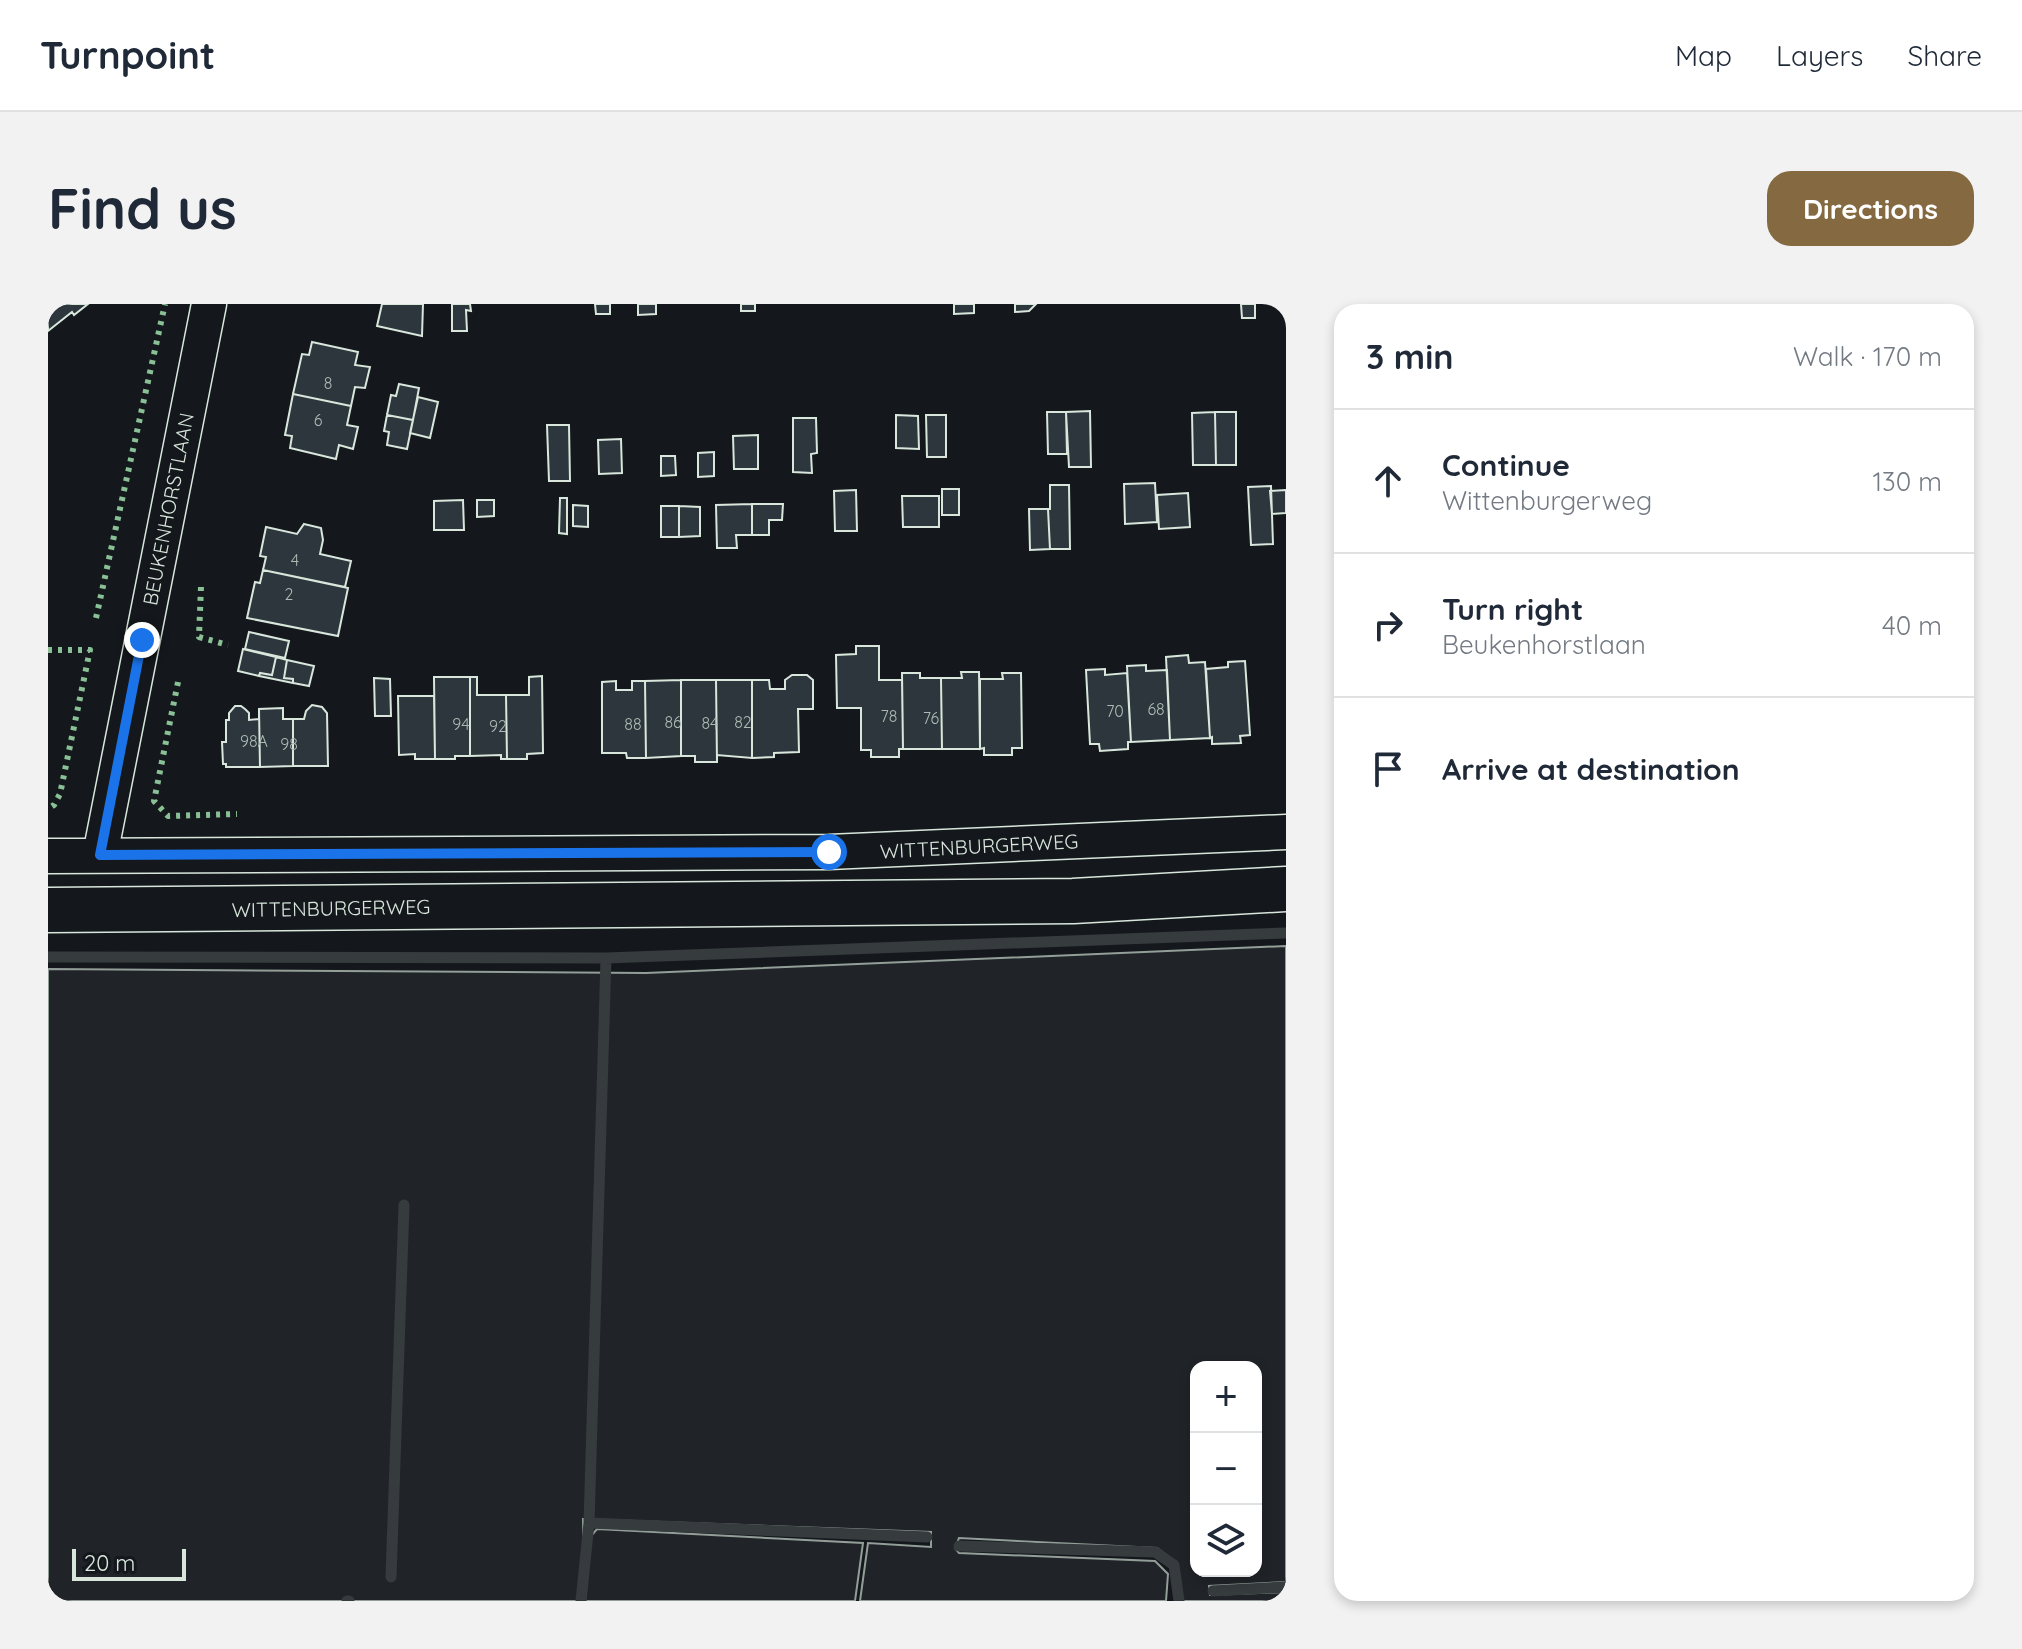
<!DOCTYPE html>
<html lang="en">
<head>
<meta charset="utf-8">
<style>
  :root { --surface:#fff; --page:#f2f2f3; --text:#1f2937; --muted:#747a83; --line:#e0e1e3; --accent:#846941 }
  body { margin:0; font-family:Quicksand,sans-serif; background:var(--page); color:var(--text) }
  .controls { position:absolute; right:24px; bottom:24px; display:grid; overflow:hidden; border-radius:16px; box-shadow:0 4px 12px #0003 }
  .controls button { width:72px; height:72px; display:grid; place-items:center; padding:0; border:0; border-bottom:2px solid var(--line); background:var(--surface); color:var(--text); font:40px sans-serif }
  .scale { position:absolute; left:24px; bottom:20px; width:114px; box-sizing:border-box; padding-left:8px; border:4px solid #d8e6dc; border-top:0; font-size:22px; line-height:28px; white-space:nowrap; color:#d8e6dc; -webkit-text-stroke:6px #14181c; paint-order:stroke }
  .stop { position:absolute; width:24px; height:24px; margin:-18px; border:6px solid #1a73e8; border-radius:50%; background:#fff }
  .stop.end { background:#1a73e8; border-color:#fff; box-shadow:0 2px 8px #0008 }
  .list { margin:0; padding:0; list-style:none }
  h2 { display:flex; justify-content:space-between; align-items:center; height:104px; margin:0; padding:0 32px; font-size:34px }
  h2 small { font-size:26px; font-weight:400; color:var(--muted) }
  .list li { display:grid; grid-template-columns:52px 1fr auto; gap:24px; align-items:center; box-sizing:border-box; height:144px; padding:0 32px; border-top:2px solid var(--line) }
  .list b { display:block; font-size:30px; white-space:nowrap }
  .list p { margin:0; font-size:26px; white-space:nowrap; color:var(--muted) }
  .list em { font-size:26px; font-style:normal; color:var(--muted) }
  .icon { flex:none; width:44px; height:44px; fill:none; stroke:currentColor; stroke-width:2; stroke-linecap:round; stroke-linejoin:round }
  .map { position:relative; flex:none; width:1238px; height:1297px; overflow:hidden; border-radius:24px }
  header { display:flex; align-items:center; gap:48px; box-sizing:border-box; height:112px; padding:0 40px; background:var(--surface); border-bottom:2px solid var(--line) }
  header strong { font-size:38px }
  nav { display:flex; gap:44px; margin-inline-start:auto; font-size:28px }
  .intro { display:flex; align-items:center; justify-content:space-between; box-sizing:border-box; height:192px; padding:0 48px }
  h1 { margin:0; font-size:56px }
  .button { padding:20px 36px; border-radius:24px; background:var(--accent); color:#fff; font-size:28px; font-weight:700 }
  main { display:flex; gap:48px; padding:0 48px }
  aside { flex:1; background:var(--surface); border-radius:24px; box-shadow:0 4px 12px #0003 }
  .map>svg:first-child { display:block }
  .green { fill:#202428; stroke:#939e99; stroke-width:2; fill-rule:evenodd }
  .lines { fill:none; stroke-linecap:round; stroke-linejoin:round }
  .stream { stroke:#363b3e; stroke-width:11 }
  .building { fill:#2c363c; stroke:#d8e6dc; stroke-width:2 }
  .street-casing { stroke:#d8e6dc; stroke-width:37 }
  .secondary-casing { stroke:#d8e6dc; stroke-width:47 }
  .street { stroke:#14181c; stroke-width:34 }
  .secondary { stroke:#14181c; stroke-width:44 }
  .hedge { stroke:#8ac095; stroke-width:6; stroke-dasharray:4 6; stroke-linecap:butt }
  .route { stroke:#1a73e8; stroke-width:10 }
  .labels { text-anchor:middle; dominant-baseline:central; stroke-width:6; stroke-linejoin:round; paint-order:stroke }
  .number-label { font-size:16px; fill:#adbab4 }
  .street-label { font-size:20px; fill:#d8e6dc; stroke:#14181c }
</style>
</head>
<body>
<header>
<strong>Turnpoint</strong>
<nav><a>Map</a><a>Layers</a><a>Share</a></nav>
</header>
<div class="intro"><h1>Find us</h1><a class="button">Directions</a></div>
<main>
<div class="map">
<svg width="1238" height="1297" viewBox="0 0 1238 1297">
  <rect width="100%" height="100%" fill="#14181c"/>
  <!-- green -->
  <path class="green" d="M1238 642V1278L1161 1282 1162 1291 1238 1288V1297H1134L1129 1259 1109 1244 911 1234 907 1244 911 1249 1107 1257 1120 1270 1118 1297H812L820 1239 883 1243V1228L535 1215 536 1266 533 1297H0V665L598 669ZM1148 1063H1208V1267H1148Z
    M549 1225 815 1239 807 1297H537L543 1232Z"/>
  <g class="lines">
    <!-- stream -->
    <path class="stream" d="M0 653 558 654 1238 629
      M541 1219 879 1233
      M911 1242 1107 1248 1126 1261 1131 1297
      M343 1273 356 901
      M1165 1287 1238 1283
      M299 1297H301
      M533 1297 541 1219 558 654"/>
  </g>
  <!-- building -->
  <path class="building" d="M0 0H40L26 11 24 8 0 27Z
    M334 0H375L374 32 329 22Z
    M404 0H422L423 7 418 6 419 27H404Z
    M547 0H562V10H548Z
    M590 0H608V10L590 11Z
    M693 0H707V7H693Z
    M906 0H926V9L906 10Z
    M967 0H988L981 7 967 8Z
    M1193 0H1207V14H1194Z
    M264 38 310 48 307 61 322 63 317 84 307 83 303 102 245 90 254 50 261 51Z
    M351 80 371 84 365 116 339 111 343 91 348 92Z
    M245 90 303 102 299 121 310 123 305 145 291 141 288 155 242 144 244 132 237 131Z
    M370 93 390 98 382 134 362 129Z
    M1042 107 1043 163H1021L1018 108Z
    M999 108H1018L1019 150H1000Z
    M1167 108H1188V161H1168Z
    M1167 108 1168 161H1145L1144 109Z
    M339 111 365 116 359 145 339 141 341 128 336 127Z
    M848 111 870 112 871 145 848 144Z
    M878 111H898V153H879Z
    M745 114H768L769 149 763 150 764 169 745 168Z
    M499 121H521L522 177H501Z
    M710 131V165H686L685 132Z
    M573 135 574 169 551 170 550 136Z
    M666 148V172L650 173V149Z
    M613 152H627L628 171 613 172Z
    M1107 179 1109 218 1077 220 1076 180Z
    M1002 181H1021L1022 245H1002L1000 205H1002Z
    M1223 182 1225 240 1203 241 1200 183Z
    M894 185H911V211H894Z
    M808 186 809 227H787L786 187Z
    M1238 186V209L1224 210 1222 187Z
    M1140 189 1142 223 1111 225 1109 191Z
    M854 192H891V223H855Z
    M512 194H519V230L511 229Z
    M415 196 416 226H386V197Z
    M429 196H446V212L429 213Z
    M704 200H735L734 216H721V231H704Z
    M704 200V231H688L689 244H669L668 201Z
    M525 201 540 202V223L525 222Z
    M613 202H631V233H613Z
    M631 202 652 203V232L631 233Z
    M981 205H1000L1002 245 982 246Z
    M256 220 273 224 275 236 272 250 303 257 297 283 215 266 218 253 212 252 218 223 249 230Z
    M215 266 300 284 290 332 199 314 207 278 212 279Z
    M201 328 241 337 237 354 197 345Z
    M808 342H831V376H854L855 445H851V453H823V446H813V404H789L788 351 808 350Z
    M195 345 228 353 224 371 212 369 211 372 190 367Z
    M1140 351 1141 359 1157 358 1162 434 1122 436 1118 353Z
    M228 353 239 356 236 374 245 375V379L211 372 212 369 224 371Z
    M239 356 266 362 261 382 245 379V375L236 374Z
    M1197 357 1202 431 1192 432 1193 439 1164 440V433L1162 434 1158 365 1180 363V358Z
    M1098 361V367L1119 366 1122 436 1083 438 1079 362Z
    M1057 365V371L1079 369 1083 438H1080V445L1052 447 1051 440H1042L1038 366Z
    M913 368H931L932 445H894L893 374H914Z
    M854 369H872V374H893L894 445H855Z
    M954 369H973L974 444H964V451H936V444L932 445V375H955Z
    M744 371H759L765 376V405H750L751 448 726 449V453L704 454V376H721L722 385H737V376Z
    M494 372 495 449 479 450V455H459L458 391H481V373Z
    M386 373H422V452H407V455H387Z
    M422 373H429V391H458L459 455H453V451L422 452Z
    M326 374 342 375 343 412H327Z
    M633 376V452L598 454 597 377Z
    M633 376H668L669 458H647V452H633Z
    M668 376H704V454L669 451V458Z
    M568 377V386H584V377H597L598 454H579L578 449H554V378Z
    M350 392H386L387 455H367V450L351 451Z
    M264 401 274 403 279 409 280 462H245V415H256L258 407Z
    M187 402H193L197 405 201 409V416L211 415V405L212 463H178V460H175L174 438H178V416H181V409Z
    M235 404V415H245V462L212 463 211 405Z"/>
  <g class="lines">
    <defs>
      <path id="street" d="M52 551 161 0
        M0 552 781 548 1238 528"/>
      <path id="secondary" d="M0 606 1025 597 1238 585"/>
    </defs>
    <!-- street casing -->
    <use href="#street" class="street-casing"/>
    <!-- secondary casing -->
    <use href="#secondary" class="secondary-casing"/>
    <!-- street -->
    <use href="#street" class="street"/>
    <!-- secondary -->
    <use href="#secondary" class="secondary"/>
    <!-- hedge -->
    <path class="hedge" d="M153 283 151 333 180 341
      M48 314 117 0
      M0 346H42L12 490 6 501 0 505
      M130 378 106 497 120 512 189 510"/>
  </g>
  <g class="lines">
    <!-- route -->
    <path class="route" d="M94 336 52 551 781 548"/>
  </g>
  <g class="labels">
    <!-- number labels -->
    <g class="number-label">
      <text x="280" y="79">8</text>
      <text x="270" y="116">6</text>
      <text x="247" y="256">4</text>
      <text x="241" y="290">2</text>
      <text x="1108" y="405">68</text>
      <text x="1067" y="407">70</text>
      <text x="841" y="412">78</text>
      <text x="883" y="414">76</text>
      <text x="625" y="418">86</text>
      <text x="695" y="418">82</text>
      <text x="662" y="419">84</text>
      <text x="413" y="420">94</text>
      <text x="585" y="420">88</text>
      <text x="450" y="422">92</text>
      <text x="206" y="437">98A</text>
      <text x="241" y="440">98</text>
    </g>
    <!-- street labels -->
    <g class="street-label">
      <text transform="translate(120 205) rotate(-79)">BEUKENHORSTLAAN</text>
      <text transform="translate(931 542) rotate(-3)">WITTENBURGERWEG</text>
      <text transform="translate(283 604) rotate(-1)">WITTENBURGERWEG</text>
    </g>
  </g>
</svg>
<div class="controls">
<button>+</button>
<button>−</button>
<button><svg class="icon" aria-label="layers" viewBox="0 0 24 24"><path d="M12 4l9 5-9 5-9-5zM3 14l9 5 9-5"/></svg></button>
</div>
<div class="scale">20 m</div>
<div class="stop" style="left:781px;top:548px"></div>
<div class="stop end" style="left:94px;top:336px"></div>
</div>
<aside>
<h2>3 min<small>Walk · 170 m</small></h2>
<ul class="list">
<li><svg class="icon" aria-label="ahead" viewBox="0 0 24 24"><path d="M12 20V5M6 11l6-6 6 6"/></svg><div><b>Continue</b><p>Wittenburgerweg</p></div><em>130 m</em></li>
<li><svg class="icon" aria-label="right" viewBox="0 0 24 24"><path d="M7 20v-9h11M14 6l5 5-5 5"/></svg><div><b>Turn right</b><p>Beukenhorstlaan</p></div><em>40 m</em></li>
<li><svg class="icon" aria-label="arrive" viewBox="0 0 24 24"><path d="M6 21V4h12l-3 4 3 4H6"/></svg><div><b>Arrive at destination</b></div></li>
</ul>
</aside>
</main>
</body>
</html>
